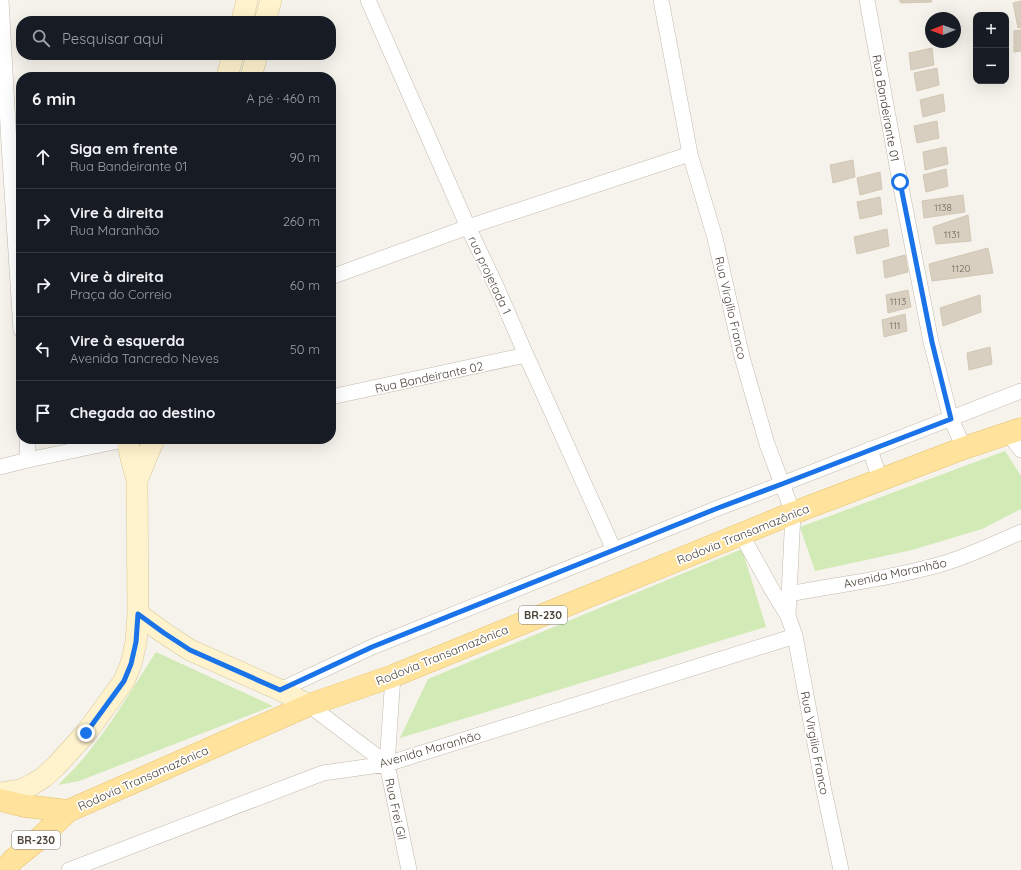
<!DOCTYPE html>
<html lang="pt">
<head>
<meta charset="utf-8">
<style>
  :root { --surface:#171b24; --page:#242831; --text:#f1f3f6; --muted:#9ea1a6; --line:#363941 }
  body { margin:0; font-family:Quicksand,sans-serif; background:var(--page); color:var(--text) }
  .controls { position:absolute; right:12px; top:12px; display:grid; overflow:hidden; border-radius:8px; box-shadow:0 4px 16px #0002 }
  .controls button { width:36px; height:36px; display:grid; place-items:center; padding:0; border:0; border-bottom:1px solid var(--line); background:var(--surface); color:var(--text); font:20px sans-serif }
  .compass { position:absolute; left:925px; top:12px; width:36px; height:36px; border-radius:50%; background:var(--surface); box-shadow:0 4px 16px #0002; rotate:269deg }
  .stop { position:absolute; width:12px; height:12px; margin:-9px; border:3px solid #1a73e8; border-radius:50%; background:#fff }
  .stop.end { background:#1a73e8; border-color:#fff; box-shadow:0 1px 4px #0008 }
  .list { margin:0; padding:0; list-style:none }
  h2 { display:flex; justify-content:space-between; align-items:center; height:52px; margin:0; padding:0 16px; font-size:17px }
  h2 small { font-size:13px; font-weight:400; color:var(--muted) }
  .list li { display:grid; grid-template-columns:26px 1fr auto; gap:12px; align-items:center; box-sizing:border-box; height:64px; padding:0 16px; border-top:1px solid var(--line) }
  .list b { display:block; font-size:15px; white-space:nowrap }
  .list p { margin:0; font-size:13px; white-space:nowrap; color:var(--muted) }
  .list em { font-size:13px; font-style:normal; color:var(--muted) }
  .icon { flex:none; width:22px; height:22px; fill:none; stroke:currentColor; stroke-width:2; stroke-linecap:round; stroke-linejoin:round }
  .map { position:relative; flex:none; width:1021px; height:870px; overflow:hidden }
  .search { position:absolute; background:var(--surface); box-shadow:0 4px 16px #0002; left:16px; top:16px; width:320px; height:44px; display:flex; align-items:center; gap:10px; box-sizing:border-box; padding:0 14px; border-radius:16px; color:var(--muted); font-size:15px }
  .panel { position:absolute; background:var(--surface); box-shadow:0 4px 16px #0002; left:16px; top:72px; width:320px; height:372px; border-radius:16px }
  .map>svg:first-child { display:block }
  .green { fill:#d2eab5 }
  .building { fill:#d8cfc1; stroke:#d3c7b4 }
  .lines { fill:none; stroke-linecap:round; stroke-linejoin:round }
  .street-casing { stroke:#c2bbae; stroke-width:16 }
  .secondary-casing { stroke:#d6c79b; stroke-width:22 }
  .primary-casing { stroke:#e6c16a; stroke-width:23 }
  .street { stroke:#fff; stroke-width:15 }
  .secondary { stroke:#fff3cd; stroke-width:21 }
  .primary { stroke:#ffe39c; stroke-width:22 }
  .route { stroke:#1a73e8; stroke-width:5 }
  .labels { text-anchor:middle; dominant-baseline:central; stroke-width:3.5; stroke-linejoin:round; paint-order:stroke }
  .number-label { font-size:10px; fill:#6e675b }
  .shield { fill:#fff; stroke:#817c74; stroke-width:1 }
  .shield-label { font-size:11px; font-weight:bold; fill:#4b4439 }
  .street-label { font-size:12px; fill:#4b4439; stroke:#fff }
</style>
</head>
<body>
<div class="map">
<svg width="1021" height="870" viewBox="0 0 1021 870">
  <rect width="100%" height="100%" fill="#f6f3ec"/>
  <!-- green -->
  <path class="green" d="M1005 451 1021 476V509L982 529 912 550 815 571 800 527Z
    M742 549 766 627 400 738 428 679Z
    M156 652 273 706 79 781 58 785C68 775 78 765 87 754 113 722 134 686 156 652Z"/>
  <!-- building -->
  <path class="building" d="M899 0H931L932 2 901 3Z
    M1021 1V27L1018 28 1013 3Z
    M1021 30V51L1014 52V31Z
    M932 48 934 65 911 70 909 53Z
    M937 68 939 85 917 91 914 73Z
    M943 94 945 111 923 117 920 100Z
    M937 121 939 138 917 143 914 126Z
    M946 147 948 164 925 170 923 152Z
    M853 160 855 177 833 183 830 165Z
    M946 169 948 186 926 192 923 175Z
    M880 172 882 189 860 195 857 178Z
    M963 195 965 212 924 218 922 201Z
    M880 197 882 214 860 219 857 202Z
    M968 215 971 241 936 244 933 227Z
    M887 229 889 246 857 254 854 237Z
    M988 248 993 273 932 281 929 264Z
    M905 255 908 272 885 278 883 261Z
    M908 290 911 307 888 313 886 295Z
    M980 295 981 312 943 326 940 308Z
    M905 314 907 331 884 337 882 320Z
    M990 347 992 364 969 370 967 353Z"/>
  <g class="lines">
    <defs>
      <path id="street" d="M1 0 9 143 21 330
        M368 0 468 227 497 288 526 355 614 550
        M661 0 690 154 715 238 742 357 767 444 793 513 788 616
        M867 0 900 182 931 342 951 419 964 448
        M331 277 468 227 690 154
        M331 397 526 355
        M1008 433 1021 450
        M27 439 28 460
        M870 449 880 480
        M0 467 28 460 128 439
        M741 534 771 588 788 616 795 636 823 786 841 870
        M789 594C841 584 894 578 945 563 971 555 996 543 1021 532
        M393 676 387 764 409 870
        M280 690 372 647 614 550 718 508 782 484 1021 391
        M309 705 387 764
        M69 870 323 773 387 764 795 636"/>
      <path id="secondary" d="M242 21 247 0
        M265 21 271 0
        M227 77 233 55
        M251 77 257 55
        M137 480 154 439
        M138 614 164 633 190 650 280 690 309 705
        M0 793 21 790 33 784 44 777 56 766 86 733 124 681 131 664 136 642 138 614 137 480 131 458 127 439"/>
      <path id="primary" d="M0 800 25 806 68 811
        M4 870 14 859 40 838 68 811 309 705 393 676 793 513 964 448 1021 429"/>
    </defs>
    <!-- street casing -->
    <use href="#street" class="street-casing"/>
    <!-- secondary casing -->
    <use href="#secondary" class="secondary-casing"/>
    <!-- primary casing -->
    <use href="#primary" class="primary-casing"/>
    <!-- street -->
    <use href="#street" class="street"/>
    <!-- secondary -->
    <use href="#secondary" class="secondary"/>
    <!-- primary -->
    <use href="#primary" class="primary"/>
  </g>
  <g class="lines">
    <!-- route -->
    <path class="route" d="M86 733 124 681 131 664 136 642 138 614 164 633 190 650 280 690 372 647 614 550 718 508 782 484 951 419 932 342 900 182"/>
  </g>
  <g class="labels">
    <!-- number labels -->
    <g class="number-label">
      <text x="943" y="207">1138</text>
      <text x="952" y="234">1131</text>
      <text x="961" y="268">1120</text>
      <text x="898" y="301">1113</text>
      <text x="895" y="325">111</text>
    </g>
    <!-- shield labels -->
    <g class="shield">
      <rect x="519" y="606" width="48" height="18" rx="3"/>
      <rect x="12" y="831" width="48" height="18" rx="3"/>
    </g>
    <g class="shield-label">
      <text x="543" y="615">BR-230</text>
      <text x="36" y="840">BR-230</text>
    </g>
    <!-- street labels -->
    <g class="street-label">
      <text transform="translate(886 108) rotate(80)">Rua Bandeirante 01</text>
      <text transform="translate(490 275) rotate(65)">rua projetada 1</text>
      <text transform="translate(731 308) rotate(77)">Rua Virgilio Franco</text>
      <text transform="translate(429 377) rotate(-12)">Rua Bandeirante 02</text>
      <text transform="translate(743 534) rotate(-22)">Rodovia Transamazônica</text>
      <text transform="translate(895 573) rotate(-12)">Avenida Maranhão</text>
      <text transform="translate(442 655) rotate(-22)">Rodovia Transamazônica</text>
      <text transform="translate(815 743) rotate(79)">Rua Virgilio Franco</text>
      <text transform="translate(430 749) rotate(-16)">Avenida Maranhão</text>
      <text transform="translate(143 778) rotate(-24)">Rodovia Transamazônica</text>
      <text transform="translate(396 809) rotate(78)">Rua Frei Gil</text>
    </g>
  </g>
</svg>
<div class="controls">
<button>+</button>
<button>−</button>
</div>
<svg class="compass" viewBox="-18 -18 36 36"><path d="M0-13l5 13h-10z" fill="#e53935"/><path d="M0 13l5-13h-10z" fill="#9ea1a6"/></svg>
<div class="stop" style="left:900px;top:182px"></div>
<div class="stop end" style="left:86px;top:733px"></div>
<div class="search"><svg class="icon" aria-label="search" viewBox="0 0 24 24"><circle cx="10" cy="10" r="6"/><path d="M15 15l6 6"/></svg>Pesquisar aqui</div>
<section class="panel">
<h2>6 min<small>A pé · 460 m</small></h2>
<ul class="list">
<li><svg class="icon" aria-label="ahead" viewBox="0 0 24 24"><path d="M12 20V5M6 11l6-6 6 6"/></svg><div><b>Siga em frente</b><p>Rua Bandeirante 01</p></div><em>90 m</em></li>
<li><svg class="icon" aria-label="right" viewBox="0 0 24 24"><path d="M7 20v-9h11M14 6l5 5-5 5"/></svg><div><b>Vire à direita</b><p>Rua Maranhão</p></div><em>260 m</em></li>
<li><svg class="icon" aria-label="right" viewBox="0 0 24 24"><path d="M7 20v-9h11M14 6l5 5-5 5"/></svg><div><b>Vire à direita</b><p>Praça do Correio</p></div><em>60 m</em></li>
<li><svg class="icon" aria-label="left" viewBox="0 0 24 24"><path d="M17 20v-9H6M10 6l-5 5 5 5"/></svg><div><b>Vire à esquerda</b><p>Avenida Tancredo Neves</p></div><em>50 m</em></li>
<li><svg class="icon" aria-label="arrive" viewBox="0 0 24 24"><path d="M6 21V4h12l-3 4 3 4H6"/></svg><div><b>Chegada ao destino</b></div></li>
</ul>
</section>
</div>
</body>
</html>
